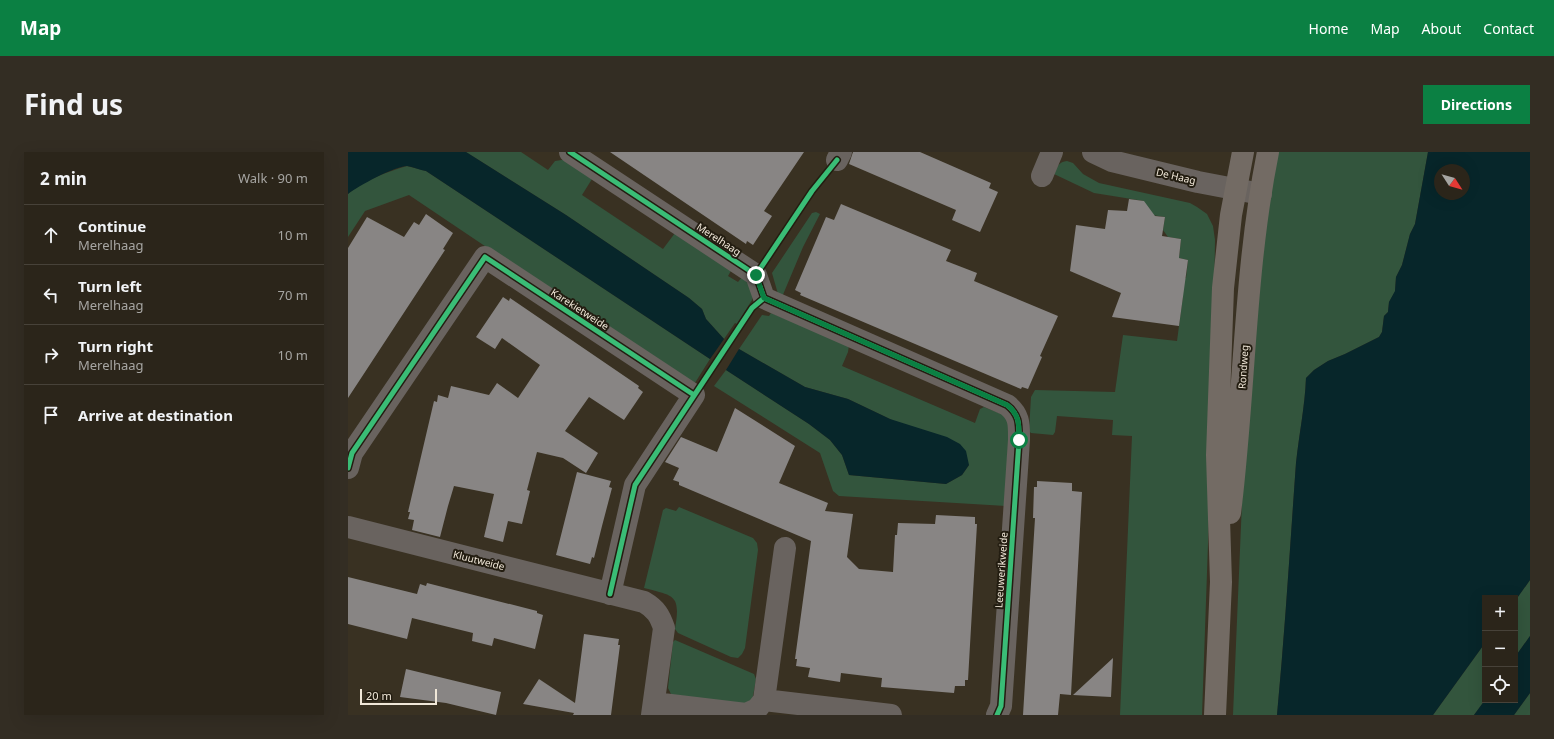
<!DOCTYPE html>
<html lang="en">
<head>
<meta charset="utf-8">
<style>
  :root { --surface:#2b251a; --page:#332d23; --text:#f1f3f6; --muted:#a6a5a2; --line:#474239; --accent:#0b8043 }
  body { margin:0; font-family:"Noto Sans",sans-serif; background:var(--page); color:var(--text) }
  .controls { position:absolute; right:12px; bottom:12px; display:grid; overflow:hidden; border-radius:0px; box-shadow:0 4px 16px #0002 }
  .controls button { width:36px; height:36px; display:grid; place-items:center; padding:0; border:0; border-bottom:1px solid var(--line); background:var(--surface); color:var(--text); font:20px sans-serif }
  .compass { position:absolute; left:1086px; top:12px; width:36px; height:36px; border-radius:50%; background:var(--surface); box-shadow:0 4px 16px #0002; rotate:126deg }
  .scale { position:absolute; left:12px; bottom:10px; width:77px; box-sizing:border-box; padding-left:4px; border:2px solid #f0e7d8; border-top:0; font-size:11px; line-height:14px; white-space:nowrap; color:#f0e7d8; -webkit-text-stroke:3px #231d11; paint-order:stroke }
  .stop { position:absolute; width:12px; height:12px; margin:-9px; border:3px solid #0b8043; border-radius:50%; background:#fff }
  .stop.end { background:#0b8043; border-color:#fff; box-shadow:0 1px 4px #0008 }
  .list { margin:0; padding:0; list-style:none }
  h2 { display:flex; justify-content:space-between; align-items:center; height:52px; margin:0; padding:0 16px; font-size:17px }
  h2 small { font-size:13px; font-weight:400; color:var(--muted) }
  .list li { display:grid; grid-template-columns:26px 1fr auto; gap:12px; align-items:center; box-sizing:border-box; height:60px; padding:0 16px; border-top:1px solid var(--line) }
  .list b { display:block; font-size:15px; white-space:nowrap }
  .list p { margin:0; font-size:13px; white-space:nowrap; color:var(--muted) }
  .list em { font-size:13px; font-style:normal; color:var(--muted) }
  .icon { flex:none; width:22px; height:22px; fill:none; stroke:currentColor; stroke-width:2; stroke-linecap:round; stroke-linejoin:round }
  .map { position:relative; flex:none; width:1182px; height:563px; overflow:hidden; border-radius:0px }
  header { display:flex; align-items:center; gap:24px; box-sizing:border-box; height:56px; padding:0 20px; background:var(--accent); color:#fff }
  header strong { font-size:19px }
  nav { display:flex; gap:22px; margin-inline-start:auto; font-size:14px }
  .intro { display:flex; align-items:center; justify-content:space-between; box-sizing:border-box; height:96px; padding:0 24px }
  h1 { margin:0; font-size:28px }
  .button { padding:10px 18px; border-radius:0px; background:var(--accent); color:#fff; font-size:14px; font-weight:700 }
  main { display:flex; gap:24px; padding:0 24px }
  aside { flex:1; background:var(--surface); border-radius:0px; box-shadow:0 4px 16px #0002 }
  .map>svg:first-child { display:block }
  .green { fill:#33553d }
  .water { fill:#07262a; fill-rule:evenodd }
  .building { fill:#888584 }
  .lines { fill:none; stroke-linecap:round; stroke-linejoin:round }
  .minor { stroke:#69635f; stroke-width:22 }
  .major { stroke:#736b64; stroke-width:22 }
  .cycleway-casing { stroke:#231d11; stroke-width:8 }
  .cycleway { stroke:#3abd76; stroke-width:5 }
  .route { stroke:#0b8043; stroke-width:5 }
  .labels { text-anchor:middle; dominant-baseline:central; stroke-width:4; stroke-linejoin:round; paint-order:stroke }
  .street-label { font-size:10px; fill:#f0e7d8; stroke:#231d11 }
</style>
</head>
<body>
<header>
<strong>Map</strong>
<nav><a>Home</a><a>Map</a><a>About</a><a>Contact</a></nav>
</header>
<div class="intro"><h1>Find us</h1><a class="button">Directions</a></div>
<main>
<aside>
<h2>2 min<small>Walk · 90 m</small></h2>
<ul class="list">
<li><svg class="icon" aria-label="ahead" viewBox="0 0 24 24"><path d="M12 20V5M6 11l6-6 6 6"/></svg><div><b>Continue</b><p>Merelhaag</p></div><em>10 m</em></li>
<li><svg class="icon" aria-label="left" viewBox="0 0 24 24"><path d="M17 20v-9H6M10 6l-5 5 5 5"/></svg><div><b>Turn left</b><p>Merelhaag</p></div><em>70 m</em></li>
<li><svg class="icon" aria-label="right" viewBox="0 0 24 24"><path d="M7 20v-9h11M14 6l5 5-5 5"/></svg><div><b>Turn right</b><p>Merelhaag</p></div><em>10 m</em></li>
<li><svg class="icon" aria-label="arrive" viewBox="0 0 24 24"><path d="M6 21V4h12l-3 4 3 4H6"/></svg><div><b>Arrive at destination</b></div></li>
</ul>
</aside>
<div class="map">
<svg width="1182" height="563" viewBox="0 0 1182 563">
  <rect width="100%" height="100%" fill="#393122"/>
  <!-- green -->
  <path class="green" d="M118 0H173L200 18 207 9 220 7 244 27 234 43 315 97 327 81 384 117 380 124 390 130 394 125C400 130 407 140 404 148L389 172 387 171 376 187 358 167 354 157 341 146 218 63Z
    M928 0H1080L1067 72 1062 82 1054 113 1048 125 1047 140 1041 150 1040 160 1036 164 1034 180 1031 185 997 202 980 209 966 218 958 226C957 254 951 282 948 311 942 395 937 479 929 563H885L896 303 911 85Z
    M719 9 725 11 735 22 751 31 842 51 849 55 859 62 865 74 867 88 864 278 854 563H772L784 284 764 283 765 268 709 264 707 280 705 283 683 281 681 279 683 245 687 238 767 240 775 183 829 189 835 144 828 125 838 126 840 108 831 106 833 87 820 85 815 78 817 65 797 62 796 49 746 41 706 22C709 14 711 10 719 9Z
    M59 14 78 19 362 207 345 234 61 43 17 59 0 85V42C16 28 39 20 59 14Z
    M468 60 472 62 455 95 434 145 430 142 424 121 464 61Z
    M423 161 501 193 500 200 494 214 627 271 632 257 636 255 656 263 662 272 658 354 491 344 485 339 472 301 366 234 378 218 461 272 482 288 494 303 501 323 598 332 614 323 621 313 542 267 500 247 457 235 391 197 414 163 421 164Z
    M331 355 405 386 409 391 410 398 397 496 394 502 390 506 383 505 330 481 327 477C333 442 326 444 296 436L315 358 318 356 328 359Z
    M1182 428V484L1167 505V449Z
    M327 488 406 522 408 527 404 550 400 553 327 545 323 542 320 536 325 490Z
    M1137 491V548L1126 563H1085Z
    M1182 541V563H1166Z"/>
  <!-- water -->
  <path class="water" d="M0 0H118L218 63 341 146 354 157 358 167 376 187 362 207 78 19C72 18 65 15 59 14 47 14 10 34 0 42Z
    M1080 0H1182V428L1167 449V446H1137V491L1085 563H929C937 479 942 395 948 311 951 282 957 254 958 226L966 218 980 209 997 202 1031 185 1034 180 1036 164 1040 160 1041 150 1047 139 1048 125 1054 113 1062 82 1067 72ZM1092 18H1116V42H1092Z
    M391 197 457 235 500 247 542 267 599 285 612 292 618 299 621 313 614 323 598 332 501 323 494 303 482 288 461 272 378 218Z
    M1182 484V541L1166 563H1126L1137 548H1167V505Z"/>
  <!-- building -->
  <path class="building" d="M262 0H456L416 59 424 64 405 93 399 89 398 92Z
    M505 0H572L643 31 641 36 650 40 632 80 604 68 608 58 501 12Z
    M781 47 796 49 807 64 817 65 814 84 833 87 831 106 840 108 831 174 764 165 773 141 722 119 728 73 757 77 760 58 779 59Z
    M493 52 603 98 598 109 629 121 626 129 710 164 692 204 694 205 680 237 674 235 673 237 614 212 452 143 453 141 447 138 478 65 486 68Z
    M78 62 105 81 95 97 97 98 0 246V96L19 65 56 85 66 70 71 73Z
    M155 145 161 149 162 146 291 234 290 236 295 240 276 268 241 245 217 279 250 301 238 321 215 306 189 300 179 338 182 339 174 372 160 369 155 390 136 385 146 342 106 334 100 354 92 385 64 378 66 368 60 367 62 360H60L86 249 89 250 90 243 100 246 103 234 141 243 149 231 170 246 192 213 154 186 147 197 128 185Z
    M387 256 447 294 431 331 480 351 477 359 505 362 499 405 511 417 545 420 547 383H549L550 371 587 372 588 363 627 365V372H629L622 493 620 528H617V534H607L606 541 533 535 534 526 493 521 492 530 460 525 462 516 448 514 449 507H447L463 389 331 333V330L325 328 331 316 317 310 333 285 369 300Z
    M229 320 263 329 261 335 264 336 254 374 246 406 244 405 242 412 208 403Z
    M689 329 724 331V339L734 340 723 543 712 542 710 563H675L687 366H685L686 335H689Z
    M0 425 69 442 72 432 78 434 79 431 189 459V461L195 463 187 497 146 486 144 494 124 489 125 481 64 466 59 487 0 472Z
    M236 482 271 487 270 493H272L263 563H225L226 561 175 552 191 527 227 551Z
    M765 506 763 545 725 543Z
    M58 517 153 540 148 563 98 551 52 545Z"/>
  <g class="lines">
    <!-- minor -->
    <path class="minor" d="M222 0 408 123 416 146 659 253C672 263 671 273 671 288L653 554 649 563
      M745 0 764 9 850 30 913 42
      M489 8 493 0
      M694 24 704 0
      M0 316 4 301 137 105 346 243 287 333 262 442
      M0 375 296 450C308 457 312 464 316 476L304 563
      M416 548 437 396
      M306 551 398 562 409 557 416 548 543 563"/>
    <!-- major -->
    <path class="major" d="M882 361C897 241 896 119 920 0
      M867 563 873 430 869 303 875 136 883 63 895 0"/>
    <defs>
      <path id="cycleway" d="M222 0 408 123 416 146 659 253C672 263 671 273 671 288L653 554 649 563
        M408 123 464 39 489 8
        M0 316 4 301 137 105 346 243
        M262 442 287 333 404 156 416 146"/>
    </defs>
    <!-- cycleway casing -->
    <use href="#cycleway" class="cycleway-casing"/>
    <!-- cycleway -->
    <use href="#cycleway" class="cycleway"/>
  </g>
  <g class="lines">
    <!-- route -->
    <path class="route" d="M408 123 416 146 659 253C672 263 671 273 671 288"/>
  </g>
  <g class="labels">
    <!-- street labels -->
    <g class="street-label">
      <text transform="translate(828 24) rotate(13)">De Haag</text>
      <text transform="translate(371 87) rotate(33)">Merelhaag</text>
      <text transform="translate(232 157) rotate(33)">Karekietweide</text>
      <text transform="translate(895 215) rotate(-86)">Rondweg</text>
      <text transform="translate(131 408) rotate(14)">Kluutweide</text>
      <text transform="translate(653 418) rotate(-86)">Leeuwerikweide</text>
    </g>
  </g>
</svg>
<div class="controls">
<button>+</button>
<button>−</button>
<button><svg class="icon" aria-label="locate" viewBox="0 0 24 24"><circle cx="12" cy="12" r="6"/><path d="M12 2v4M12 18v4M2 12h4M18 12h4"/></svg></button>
</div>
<svg class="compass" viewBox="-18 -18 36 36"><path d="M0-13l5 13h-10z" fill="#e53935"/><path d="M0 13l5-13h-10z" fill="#a6a5a2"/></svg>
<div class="scale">20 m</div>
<div class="stop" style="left:671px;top:288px"></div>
<div class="stop end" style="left:408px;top:123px"></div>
</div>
</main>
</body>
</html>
